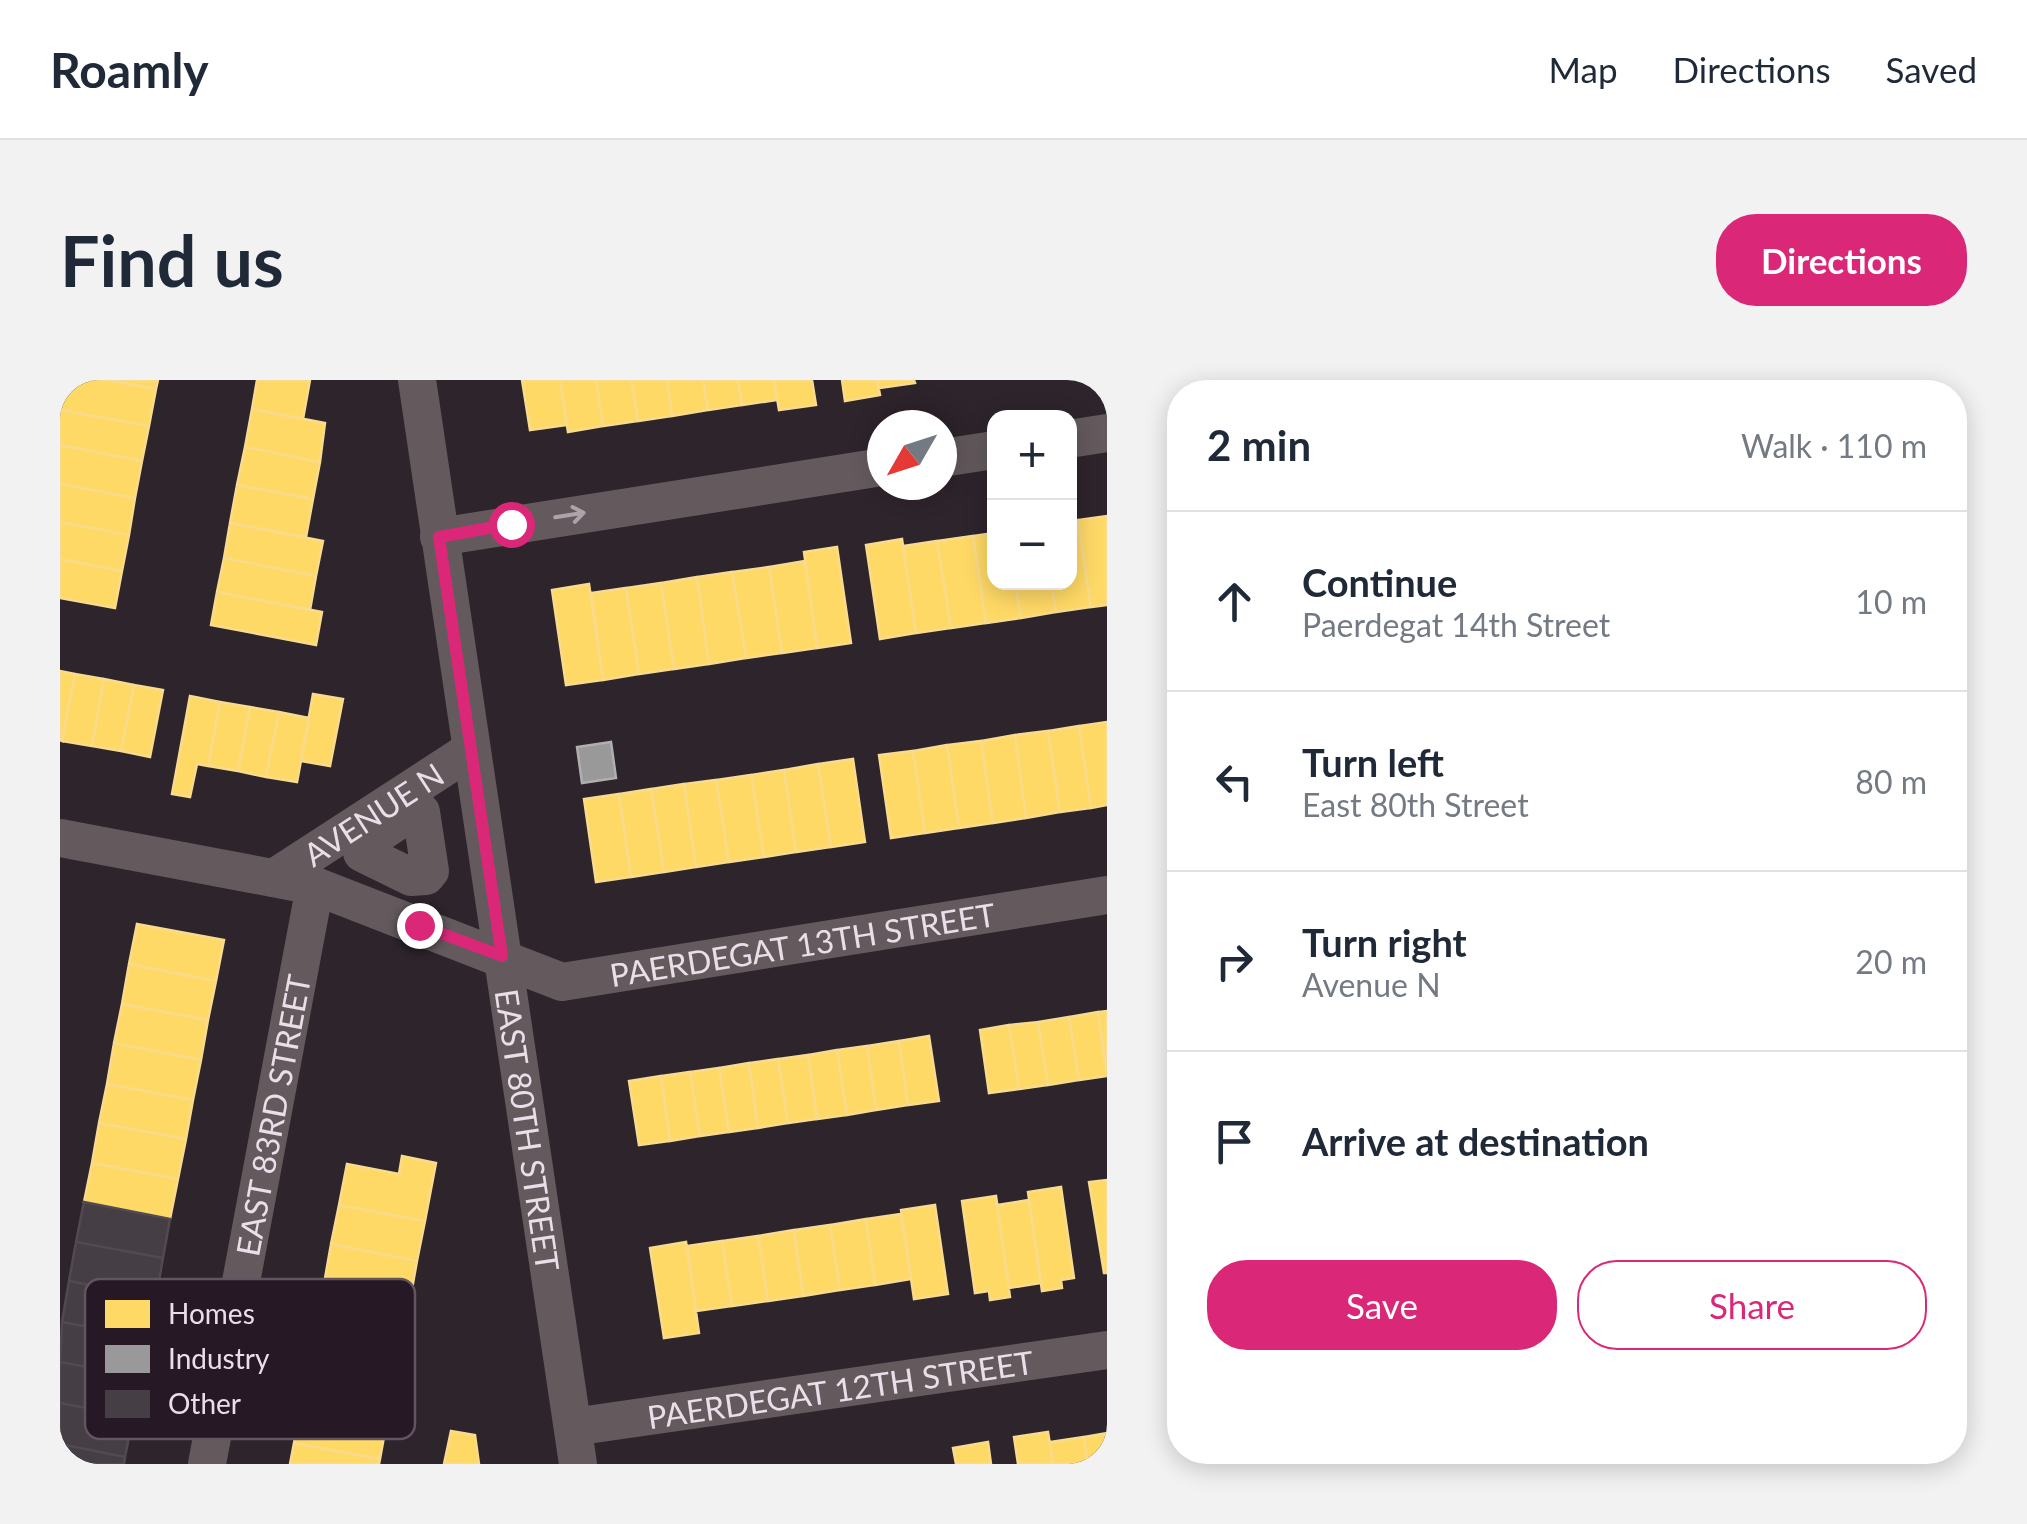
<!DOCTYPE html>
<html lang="en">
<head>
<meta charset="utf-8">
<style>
  :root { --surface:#fff; --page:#f2f2f3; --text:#1f2937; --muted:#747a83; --line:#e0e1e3; --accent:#db2777 }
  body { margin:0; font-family:Lato,sans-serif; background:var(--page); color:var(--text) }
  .controls { position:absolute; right:30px; top:30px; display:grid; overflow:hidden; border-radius:20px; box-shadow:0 5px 25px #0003 }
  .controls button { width:90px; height:90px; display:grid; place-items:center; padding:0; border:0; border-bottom:2px solid var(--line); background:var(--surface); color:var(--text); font:50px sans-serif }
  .compass { position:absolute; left:807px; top:30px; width:90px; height:90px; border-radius:50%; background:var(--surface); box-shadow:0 5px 25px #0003; rotate:231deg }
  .stop { position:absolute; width:30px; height:30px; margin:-22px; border:8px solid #db2777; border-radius:50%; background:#fff }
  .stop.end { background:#db2777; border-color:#fff; box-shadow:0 2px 10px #0008 }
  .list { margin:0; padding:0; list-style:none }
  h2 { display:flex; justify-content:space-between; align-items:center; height:130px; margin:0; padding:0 40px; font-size:42px }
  h2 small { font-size:32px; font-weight:400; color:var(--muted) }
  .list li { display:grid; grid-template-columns:65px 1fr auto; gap:30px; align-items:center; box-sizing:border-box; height:180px; padding:0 40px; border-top:2px solid var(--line) }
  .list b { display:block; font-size:38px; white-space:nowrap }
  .list p { margin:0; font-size:32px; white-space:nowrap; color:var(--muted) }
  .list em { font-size:32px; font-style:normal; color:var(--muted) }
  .actions { display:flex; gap:20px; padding:30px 40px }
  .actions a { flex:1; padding:22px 0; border:2px solid var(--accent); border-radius:40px; text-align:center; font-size:35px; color:var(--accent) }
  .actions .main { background:var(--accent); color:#fff }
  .icon { flex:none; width:55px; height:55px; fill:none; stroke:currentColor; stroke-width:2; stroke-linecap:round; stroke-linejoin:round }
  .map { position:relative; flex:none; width:1047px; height:1084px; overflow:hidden; border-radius:40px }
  header { display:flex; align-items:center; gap:60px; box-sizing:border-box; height:140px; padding:0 50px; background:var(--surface); border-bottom:2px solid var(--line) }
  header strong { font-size:48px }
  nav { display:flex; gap:55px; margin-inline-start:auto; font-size:35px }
  .intro { display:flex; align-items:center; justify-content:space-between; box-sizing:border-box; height:240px; padding:0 60px }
  h1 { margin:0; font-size:70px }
  .button { padding:25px 45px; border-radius:40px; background:var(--accent); color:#fff; font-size:35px; font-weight:700 }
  main { display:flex; gap:60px; padding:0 60px }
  aside { flex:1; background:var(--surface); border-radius:40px; box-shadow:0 5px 25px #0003 }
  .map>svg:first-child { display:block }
  .homes { fill:#ffd966; stroke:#f9db8d; stroke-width:2.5 }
  .industry { fill:#999; stroke:#b1aeb1; stroke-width:2.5 }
  .building { fill:#453e44; stroke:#514a51; stroke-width:2.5 }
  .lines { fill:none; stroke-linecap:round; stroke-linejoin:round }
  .minor { stroke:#645a5d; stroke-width:38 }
  .oneway { stroke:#aea3aa }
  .route { stroke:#db2777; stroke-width:12 }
  .labels { text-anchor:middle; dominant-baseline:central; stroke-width:10; stroke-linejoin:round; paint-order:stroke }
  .street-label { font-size:32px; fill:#eadfe9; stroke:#271826 }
  .key { fill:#271826; stroke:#625460; stroke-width:2.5 }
  .key-label { font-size:28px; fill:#eadfe9 }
</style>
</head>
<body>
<header>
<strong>Roamly</strong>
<nav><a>Map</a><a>Directions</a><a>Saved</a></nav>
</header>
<div class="intro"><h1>Find us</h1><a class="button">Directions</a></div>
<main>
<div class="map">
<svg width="1047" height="1084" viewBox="0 0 1047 1084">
  <rect width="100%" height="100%" fill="#2e242c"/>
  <!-- homes -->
  <path class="homes" d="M2 0H47L96 9 89 46 0 30Z
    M47 0H98L96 9Z
    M197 0H250L243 39 192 29Z
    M462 0H500L507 45 470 50Z
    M500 0H536L543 46 508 52Z
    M536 0H571L578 41 543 46Z
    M571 0H607L612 36 578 41Z
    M607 0H643L648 30 612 36Z
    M643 0H678L682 25 648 30Z
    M678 0H714L717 20 682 25Z
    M714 0H752L756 25 719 30Z
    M782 0H817L820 15 785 21Z
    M817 0H854L855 3 819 8Z
    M192 29 265 43 260 82 185 67Z
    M0 30 89 46 82 81 0 65Z
    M0 65 82 81 75 118 0 104Z
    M185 67 260 82 253 119 177 105Z
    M0 104 75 118 69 155 0 142Z
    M177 105 253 119 246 157 170 143Z
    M1047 136V225L1031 227 1018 140Z
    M1018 140 1031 227 996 232 991 202H1009V142Z
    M0 142 69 155 62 191 0 179Z
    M170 143 263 161 256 196 164 178Z
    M934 153V202H955L961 238 926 243 913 156Z
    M913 156 926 243 891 248 877 161Z
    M842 159 856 253 820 259 806 165Z
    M877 161 891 248 856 253 843 166Z
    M777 167 791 263 757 268 744 172Z
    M164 178 256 196 250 230 157 212Z
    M0 179 62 191 55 228 0 218Z
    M745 181 757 268 722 273 709 187Z
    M709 187 722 273 686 278 672 192Z
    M672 192 686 278 649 284 637 197Z
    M637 197 649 284 614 289 601 203Z
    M955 202H991L996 232 961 238Z
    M601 203 614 289 579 294 566 208Z
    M529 204 543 300 506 305 492 210Z
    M566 208 579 294 543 300 531 213Z
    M157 212 262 232 256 265 151 245Z
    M0 291 15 294 2 361 0 360Z
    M15 294 44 299 32 366 2 361Z
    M44 299 74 305 61 371 32 366Z
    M74 305 103 310 90 377 61 371Z
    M253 314 283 319 270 386 241 381Z
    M130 316 160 322 148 386 137 384 130 417 112 414Z
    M160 322 190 327 178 391 148 386Z
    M190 327 219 332 206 397 178 391Z
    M219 332 249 338 237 402 206 397Z
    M1047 342V425L1031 428 1019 346Z
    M1019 346 1031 428 1000 432 988 351Z
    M988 351 1000 432 966 438 955 355Z
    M955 355 966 438 933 443 921 361Z
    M921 361 933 443 899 448 887 365Z
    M887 365 899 448 865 453 853 371Z
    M853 371 865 453 831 458 819 375Z
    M793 379 805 462 771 467 758 384Z
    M758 384 771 467 736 472 724 390Z
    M724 390 736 472 704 477 691 395Z
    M691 395 704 477 669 482 656 400Z
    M656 400 669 482 636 487 624 404Z
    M624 404 636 487 604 492 591 409Z
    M591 409 604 492 571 497 559 414Z
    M559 414 571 497 536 502 524 419Z
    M77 544 164 560 156 601 69 584Z
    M69 584 156 601 148 640 62 624Z
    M62 624 148 640 141 680 54 663Z
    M1047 631V693L1038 632Z
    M1038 632 1047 696 1019 700 1009 637Z
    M1009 637 1019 700 988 705 978 642Z
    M978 642 988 705 959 709 949 645Z
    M949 645 959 709 929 713 920 650Z
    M869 656 879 721 848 725 839 661Z
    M839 661 848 725 816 730 807 666Z
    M54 663 141 680 133 720 47 704Z
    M807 666 816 730 787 735 777 670Z
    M777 670 787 735 757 739 748 675Z
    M748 675 757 739 728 743 718 679Z
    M718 679 728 743 698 748 689 683Z
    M689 683 698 748 669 752 659 688Z
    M659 688 669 752 640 756 630 692Z
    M630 692 640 756 610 761 601 696Z
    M601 696 610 761 579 765 569 701Z
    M47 704 133 720 126 759 39 743Z
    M39 743 126 759 118 799 32 783Z
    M342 776 376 783 365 841 279 825 287 784 339 794Z
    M32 783 118 799 110 839 24 822Z
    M1047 800V893H1044L1029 802Z
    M1001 807 1014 898 1001 900 1002 908 982 911 968 812Z
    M936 816 950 917 930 920 929 911 915 913 902 821Z
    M969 820 981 903 949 908 937 825Z
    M279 825 365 841 357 881 271 864Z
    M875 825 888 914 854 919 841 830Z
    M841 834 851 899 815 905 806 839Z
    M806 839 815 905 780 910 770 845Z
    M770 845 780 910 743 916 734 850Z
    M734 850 743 916 708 921 698 856Z
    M698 856 708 921 672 926 662 861Z
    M662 861 672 926 636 931 627 866Z
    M626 862 639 953 604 958 590 868Z
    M271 864 357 881 350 920 264 904Z
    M241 1023 327 1040 320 1079 234 1063Z
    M391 1051 415 1055 419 1084H384Z
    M988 1052 993 1084H958L954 1057Z
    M1047 1053V1084H1028L1024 1057Z
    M1024 1057 1028 1084H993L990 1062Z
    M928 1062 931 1084H896L893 1068Z
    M234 1063 320 1079 319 1084H230Z"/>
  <!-- industry -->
  <path class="industry" d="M551 362 556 398 522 403 517 367Z"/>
  <!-- building -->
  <path class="building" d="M24 822 110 839 103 878 16 862Z
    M16 862 103 878 96 918 9 901Z
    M9 901 96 918 88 958 2 942Z
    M2 942 88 958 81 997 0 982Z
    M0 982 81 997 73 1037 0 1023Z
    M0 1023 73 1037 65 1077 0 1064Z
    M0 1064 65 1077 64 1084H0Z"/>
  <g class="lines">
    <!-- minor -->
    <g class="minor">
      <path id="s1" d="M357 0 518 1084"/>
      <path d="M1009 59 1047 53"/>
      <path d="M882 78 934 70"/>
      <path d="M379 157 822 87"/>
      <path d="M357 428 361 432 370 491 366 496 351 497 302 473V465Z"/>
      <path id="s2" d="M0 458 255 506 502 602 1047 515"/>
      <path id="s3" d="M214 498 411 370"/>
      <path id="s4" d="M513 1047 1047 970"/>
      <path id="s5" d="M147 1084 255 506"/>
    </g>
  </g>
  <!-- one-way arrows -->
  <defs><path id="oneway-shaft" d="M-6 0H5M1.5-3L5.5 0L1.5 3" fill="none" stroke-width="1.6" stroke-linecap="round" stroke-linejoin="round" transform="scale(2.5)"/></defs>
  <use class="oneway" href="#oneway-shaft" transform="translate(510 135) rotate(-9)"/>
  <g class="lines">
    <!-- route -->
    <path class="route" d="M359 545 442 576 379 157 451 144"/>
  </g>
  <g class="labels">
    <!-- street labels -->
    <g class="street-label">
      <text stroke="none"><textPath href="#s3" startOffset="118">AVENUE N</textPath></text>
      <text stroke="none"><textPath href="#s2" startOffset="768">PAERDEGAT 13TH STREET</textPath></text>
      <text stroke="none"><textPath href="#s5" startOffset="355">EAST 83RD STREET</textPath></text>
      <text stroke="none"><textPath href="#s1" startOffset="758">EAST 80TH STREET</textPath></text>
      <text stroke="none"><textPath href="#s4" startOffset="270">PAERDEGAT 12TH STREET</textPath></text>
    </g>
  </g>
  <!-- legend -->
  <rect x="25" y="899" width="330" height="160" rx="15" class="key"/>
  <rect x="45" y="920" width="45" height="28" fill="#ffd966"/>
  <rect x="45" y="965" width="45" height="28" fill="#999"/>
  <rect x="45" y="1010" width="45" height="28" fill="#453e44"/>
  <g class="key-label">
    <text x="108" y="944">Homes</text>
    <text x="108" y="989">Industry</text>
    <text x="108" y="1034">Other</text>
  </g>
</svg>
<div class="controls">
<button>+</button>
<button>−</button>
</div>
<svg class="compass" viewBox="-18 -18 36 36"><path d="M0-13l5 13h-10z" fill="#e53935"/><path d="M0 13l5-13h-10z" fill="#747a83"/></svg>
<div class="stop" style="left:451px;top:144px"></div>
<div class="stop end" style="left:359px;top:545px"></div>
</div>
<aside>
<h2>2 min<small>Walk · 110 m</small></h2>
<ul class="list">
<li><svg class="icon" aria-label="ahead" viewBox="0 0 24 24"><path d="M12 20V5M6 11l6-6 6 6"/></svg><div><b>Continue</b><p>Paerdegat 14th Street</p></div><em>10 m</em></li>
<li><svg class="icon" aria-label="left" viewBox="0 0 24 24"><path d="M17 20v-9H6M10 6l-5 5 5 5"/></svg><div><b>Turn left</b><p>East 80th Street</p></div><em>80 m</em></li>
<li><svg class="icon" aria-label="right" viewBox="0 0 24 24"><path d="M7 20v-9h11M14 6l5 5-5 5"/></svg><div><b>Turn right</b><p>Avenue N</p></div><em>20 m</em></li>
<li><svg class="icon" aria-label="arrive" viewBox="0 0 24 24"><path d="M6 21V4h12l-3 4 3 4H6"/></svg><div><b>Arrive at destination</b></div></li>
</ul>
<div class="actions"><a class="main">Save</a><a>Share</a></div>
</aside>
</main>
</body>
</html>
